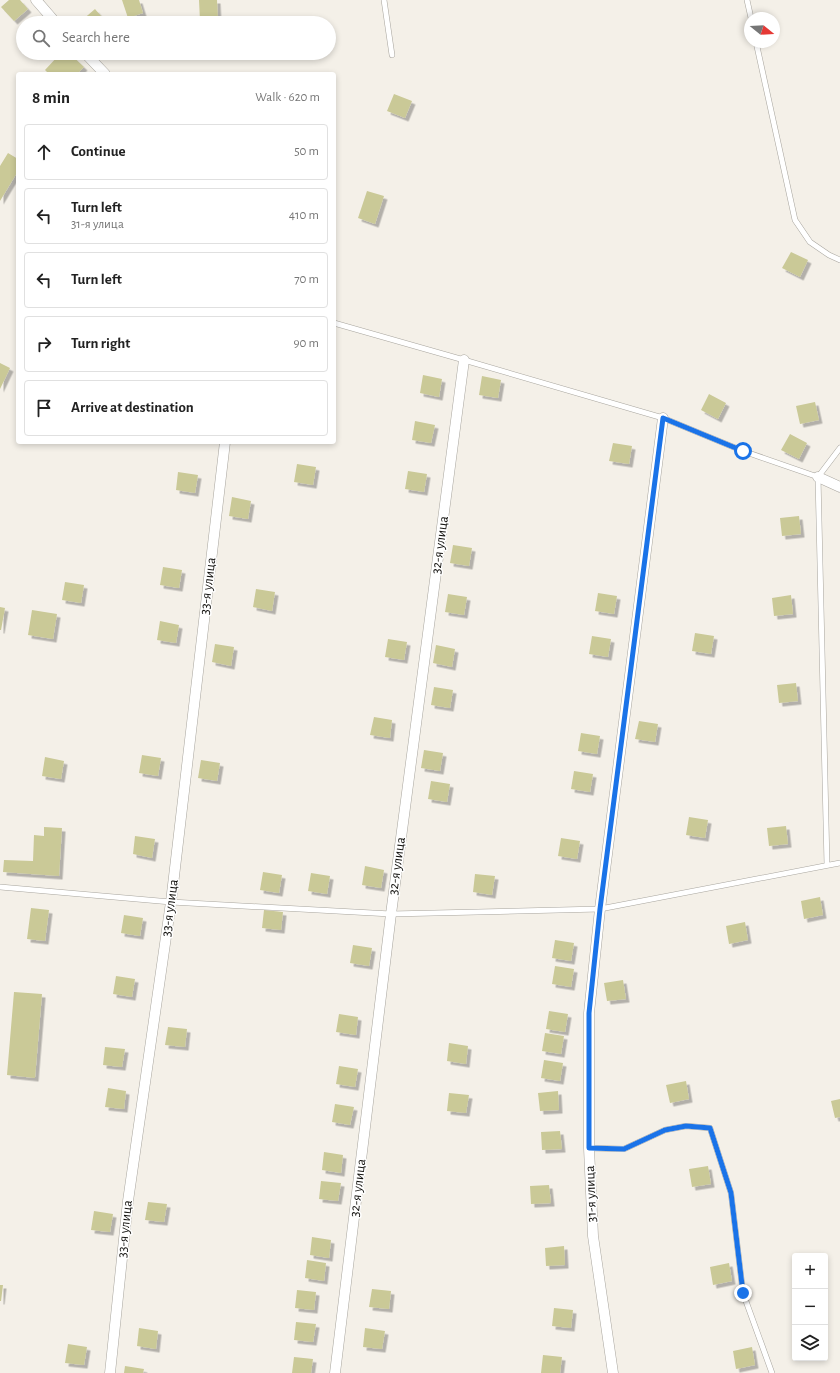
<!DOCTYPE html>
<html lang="en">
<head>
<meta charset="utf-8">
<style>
  :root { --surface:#fff; --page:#f6f6f6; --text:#222; --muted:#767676; --line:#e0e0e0 }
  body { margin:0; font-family:"Alegreya Sans",sans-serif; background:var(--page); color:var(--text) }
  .controls { position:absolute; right:12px; bottom:12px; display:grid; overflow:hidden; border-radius:4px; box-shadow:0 2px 6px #0003 }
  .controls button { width:36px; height:36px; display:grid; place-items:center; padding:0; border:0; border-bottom:1px solid var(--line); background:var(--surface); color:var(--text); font:20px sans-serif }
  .compass { position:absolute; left:744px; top:12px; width:36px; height:36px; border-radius:50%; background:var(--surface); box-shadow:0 2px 6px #0003; rotate:108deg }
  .stop { position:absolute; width:12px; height:12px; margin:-9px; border:3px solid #1a73e8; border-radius:50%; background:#fff }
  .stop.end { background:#1a73e8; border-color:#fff; box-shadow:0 1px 4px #0008 }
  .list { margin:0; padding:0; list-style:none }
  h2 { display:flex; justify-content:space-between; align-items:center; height:52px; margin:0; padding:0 16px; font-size:17px }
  h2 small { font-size:13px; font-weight:400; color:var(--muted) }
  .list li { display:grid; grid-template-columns:26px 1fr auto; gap:12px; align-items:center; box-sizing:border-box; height:56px; margin:0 8px 8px; padding:0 8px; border:1px solid var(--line); border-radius:4px }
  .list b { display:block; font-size:15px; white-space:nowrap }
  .list p { margin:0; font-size:13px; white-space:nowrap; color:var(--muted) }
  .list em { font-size:13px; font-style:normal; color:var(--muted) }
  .icon { flex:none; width:22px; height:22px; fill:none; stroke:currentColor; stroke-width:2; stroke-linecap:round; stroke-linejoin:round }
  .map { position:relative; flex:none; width:840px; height:1373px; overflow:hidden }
  .search { position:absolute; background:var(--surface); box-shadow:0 2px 6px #0003; left:16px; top:16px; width:320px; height:44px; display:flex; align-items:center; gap:10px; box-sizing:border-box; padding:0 14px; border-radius:22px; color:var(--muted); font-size:15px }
  .panel { position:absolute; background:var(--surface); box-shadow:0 2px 6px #0003; left:16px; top:72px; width:320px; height:372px; border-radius:4px }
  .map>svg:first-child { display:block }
  .building { fill:#cac997; filter:url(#shadow) }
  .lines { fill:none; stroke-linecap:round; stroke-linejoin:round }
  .service-casing { stroke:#a8a59e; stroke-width:6 }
  .minor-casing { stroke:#a8a59e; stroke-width:11 }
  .service { stroke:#fff; stroke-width:5 }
  .minor { stroke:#fff; stroke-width:10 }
  .route { stroke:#1a73e8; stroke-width:5 }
  .labels { text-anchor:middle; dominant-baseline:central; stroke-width:3; stroke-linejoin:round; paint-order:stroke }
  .street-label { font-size:14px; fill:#11100d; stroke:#fff }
</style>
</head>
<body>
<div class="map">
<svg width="840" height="1373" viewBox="0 0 840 1373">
  <defs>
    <filter id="shadow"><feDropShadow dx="3.5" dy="3.5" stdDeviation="0" flood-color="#0004"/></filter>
  </defs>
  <rect width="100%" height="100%" fill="#f4f0e8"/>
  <!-- building -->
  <path class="building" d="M9 0H20L28 9 14 21 1 7Z
    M122 0H139L143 13 128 18Z
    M199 0H217L218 20 200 21Z
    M95 9 107 23H83L81 21Z
    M54 53H69L84 67 77 74H49L45 70 58 56Z
    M394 94 412 101 405 118 387 111Z
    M8 153 18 159V171L0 201V166Z
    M367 191 384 196 375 224 358 218Z
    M791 252 808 260 800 277 782 268Z
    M0 363 10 368 0 389Z
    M423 375 442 379 439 397 420 393Z
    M482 376 501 380 498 398 479 395Z
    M709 394 726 403 718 419 701 410Z
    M815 402 819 420 800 424 796 406Z
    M415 421 435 425 431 443 412 440Z
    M790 434 807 443 799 459 781 450Z
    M613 443 632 446 629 464 609 461Z
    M297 464 316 467 313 485 294 482Z
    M408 471 427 474 424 492 405 489Z
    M178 472 198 475 195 493 176 490Z
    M232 497 251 501 248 519 229 516Z
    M799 516 801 534 782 536 780 518Z
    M453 545 472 548 469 566 450 563Z
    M163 567 182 570 179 588 160 585Z
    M65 582 84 585 81 603 62 600Z
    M256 589 275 592 272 611 253 607Z
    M598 593 617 596 614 614 595 611Z
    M448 594 467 597 464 615 445 612Z
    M791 595 793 614 774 616 772 598Z
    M0 607 5 608 1 630H0Z
    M32 610 57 614 53 639 28 635Z
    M160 621 179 625 176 643 157 640Z
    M695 633 714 636 711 654 692 651Z
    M592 636 611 639 608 657 589 654Z
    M388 639 407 642 404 660 385 657Z
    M215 644 234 647 231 666 212 662Z
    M436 645 455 649 452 667 433 663Z
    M796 683 798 701 779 703 777 685Z
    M434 687 453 690 450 708 431 705Z
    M374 717 392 720 390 738 370 735Z
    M639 721 658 724 655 742 635 739Z
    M581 733 600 736 597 754 578 751Z
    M424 750 443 753 440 771 421 768Z
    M142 755 161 758 158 776 139 773Z
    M45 757 64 761 61 779 42 776Z
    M201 760 220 763 217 781 198 778Z
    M574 771 593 774 590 792 571 789Z
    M431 781 450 784 447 802 428 799Z
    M689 817 708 820 705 838 686 835Z
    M786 826 788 844 769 846 767 828Z
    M44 827 62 828 59 876 3 872 4 860 33 861 34 835 44 836Z
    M135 836 155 839 152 858 133 854Z
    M561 838 580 841 577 859 558 856Z
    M365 866 384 870 381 888 362 885Z
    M263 872 282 875 279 893 260 890Z
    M311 873 330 876 327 894 308 891Z
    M475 874 495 876 492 895 473 892Z
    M820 897 823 915 804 919 801 901Z
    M31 908 49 910 45 941 27 939Z
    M264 910 283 912 281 930 262 928Z
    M124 915 143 918 140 936 121 933Z
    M745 922 748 940 729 944 726 926Z
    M555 940 574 943 571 961 552 958Z
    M353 945 372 948 369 966 350 963Z
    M555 966 574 969 571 987 552 984Z
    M116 976 135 979 132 997 113 994Z
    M623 980 626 999 607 1001 604 983Z
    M14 992 42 994 35 1078 7 1075Z
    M549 1011 568 1014 565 1032 546 1029Z
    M339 1014 358 1017 356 1035 336 1032Z
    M168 1027 187 1029 185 1047 165 1045Z
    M545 1033 564 1036 561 1054 542 1051Z
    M449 1043 468 1046 466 1064 447 1061Z
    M105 1047 125 1049 122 1067 103 1065Z
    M544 1060 563 1063 560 1081 541 1078Z
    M339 1066 358 1069 355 1087 336 1084Z
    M686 1081 689 1099 670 1103 666 1085Z
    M108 1088 126 1091 124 1109 105 1107Z
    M558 1091 559 1110 540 1111 538 1093Z
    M449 1093 469 1095 466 1113 447 1111Z
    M840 1099V1117L835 1118 831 1101Z
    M335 1104 354 1107 350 1125 332 1122Z
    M560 1131 562 1149 542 1150 541 1132Z
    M324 1152 343 1155 341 1173 322 1170Z
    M708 1166 711 1184 692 1187 689 1169Z
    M321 1181 341 1183 338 1201 319 1199Z
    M549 1185 551 1203 531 1204 530 1186Z
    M148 1202 167 1204 164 1222 145 1220Z
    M94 1211 113 1214 110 1232 91 1230Z
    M312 1237 331 1240 329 1258 310 1255Z
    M564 1246 565 1265 546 1266 545 1248Z
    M307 1260 326 1263 324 1281 305 1278Z
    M729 1263 732 1281 713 1285 710 1267Z
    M0 1285H3L1 1301H0Z
    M372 1289 391 1291 389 1309 369 1307Z
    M297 1290 316 1292 314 1310 295 1308Z
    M554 1308 573 1310 571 1328 552 1326Z
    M296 1322 316 1324 313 1342 294 1340Z
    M139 1328 158 1331 156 1349 137 1346Z
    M365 1328 385 1331 382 1349 363 1347Z
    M68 1344 87 1347 84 1365 65 1363Z
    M752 1347 755 1365 736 1369 733 1351Z
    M543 1355 562 1357 560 1373H541Z
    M294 1357 313 1359 311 1373H292Z
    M125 1366 144 1369 143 1373H124Z"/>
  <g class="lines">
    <defs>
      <path id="service" d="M384 0 392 55
        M747 0 751 18
        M756 42 795 220 810 242 829 255 840 260
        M334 323 464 360 663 418 743 451 818 477
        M827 865 818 477 840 448
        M0 887 171 902 391 914 600 909 840 863
        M589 1148 624 1149 665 1130 686 1126 710 1128 731 1193 743 1293 772 1373"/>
      <path id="minor" d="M36 0 56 23
        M85 53 105 74
        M818 477 840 487
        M110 1373 128 1201 171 902 225 442
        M335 1373 391 914 464 360
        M613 1373 593 1236 589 1148V1013L600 909 663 418"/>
    </defs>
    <!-- service casing -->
    <use href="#service" class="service-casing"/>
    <!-- minor casing -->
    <use href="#minor" class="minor-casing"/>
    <!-- service -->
    <use href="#service" class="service"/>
    <!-- minor -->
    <use href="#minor" class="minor"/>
  </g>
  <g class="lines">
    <!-- route -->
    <path class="route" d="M743 1293 731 1193 710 1128 686 1126 665 1130 624 1149 589 1148V1013L600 909 663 418 743 451"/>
  </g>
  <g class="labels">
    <!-- street labels -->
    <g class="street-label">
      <text transform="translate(440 545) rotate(-82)">32-я улица</text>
      <text transform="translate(208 586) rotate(-83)">33-я улица</text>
      <text transform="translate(397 866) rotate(-82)">32-я улица</text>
      <text transform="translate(170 908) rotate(-82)">33-я улица</text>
      <text transform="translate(358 1188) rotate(-83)">32-я улица</text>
      <text transform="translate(591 1194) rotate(-92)">31-я улица</text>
      <text transform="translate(125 1229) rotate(-84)">33-я улица</text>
    </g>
  </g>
</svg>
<div class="controls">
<button>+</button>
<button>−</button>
<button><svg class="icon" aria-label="layers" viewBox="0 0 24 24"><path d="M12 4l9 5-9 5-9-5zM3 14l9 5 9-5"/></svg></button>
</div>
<svg class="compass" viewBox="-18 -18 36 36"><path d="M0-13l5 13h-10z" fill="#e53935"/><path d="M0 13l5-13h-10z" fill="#767676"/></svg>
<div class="stop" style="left:743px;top:451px"></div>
<div class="stop end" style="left:743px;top:1293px"></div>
<div class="search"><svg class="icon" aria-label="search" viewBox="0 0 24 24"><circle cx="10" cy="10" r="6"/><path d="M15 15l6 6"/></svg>Search here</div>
<section class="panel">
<h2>8 min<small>Walk · 620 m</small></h2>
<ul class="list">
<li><svg class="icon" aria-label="ahead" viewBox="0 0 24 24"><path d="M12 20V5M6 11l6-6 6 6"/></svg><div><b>Continue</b></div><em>50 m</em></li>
<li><svg class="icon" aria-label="left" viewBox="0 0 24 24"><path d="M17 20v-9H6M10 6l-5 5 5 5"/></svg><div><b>Turn left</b><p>31-я улица</p></div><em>410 m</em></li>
<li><svg class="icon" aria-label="left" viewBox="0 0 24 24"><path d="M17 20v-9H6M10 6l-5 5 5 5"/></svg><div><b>Turn left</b></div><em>70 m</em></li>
<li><svg class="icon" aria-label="right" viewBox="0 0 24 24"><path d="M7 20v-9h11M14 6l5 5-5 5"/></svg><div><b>Turn right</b></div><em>90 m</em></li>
<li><svg class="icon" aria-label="arrive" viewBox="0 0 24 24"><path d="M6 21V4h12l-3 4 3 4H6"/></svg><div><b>Arrive at destination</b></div></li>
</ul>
</section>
</div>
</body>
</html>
